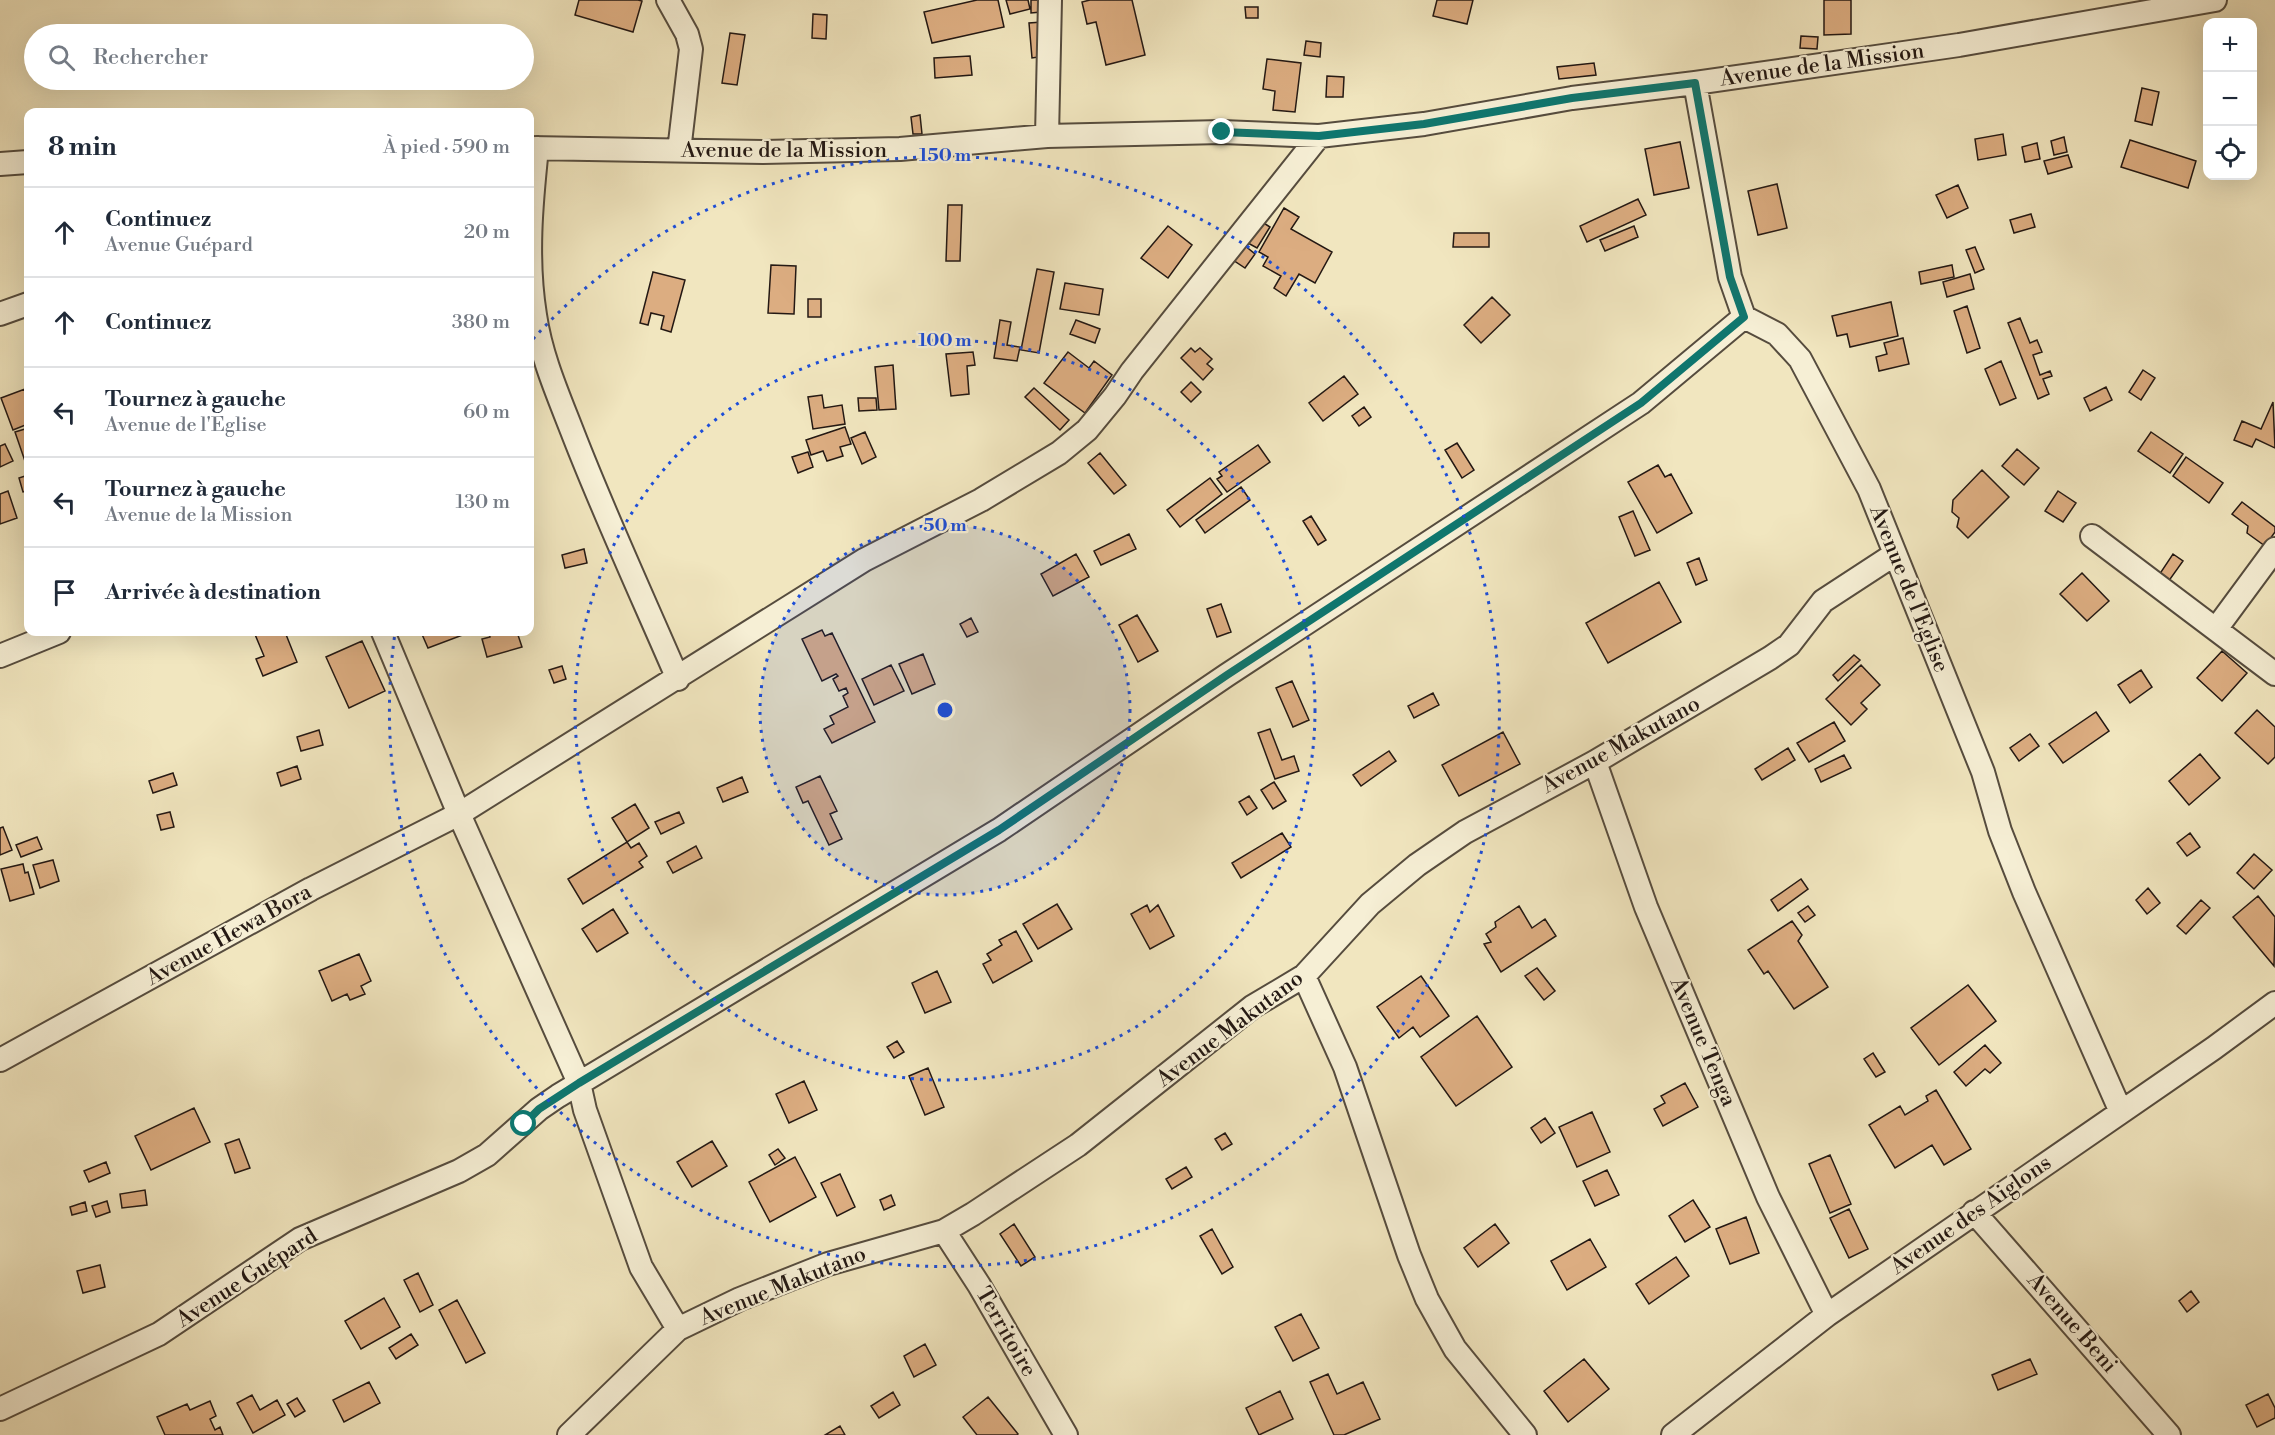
<!DOCTYPE html>
<html lang="fr">
<head>
<meta charset="utf-8">
<style>
  :root { --surface:#fff; --page:#f6f6f7; --text:#1f2937; --muted:#747a83; --line:#e0e1e3 }
  body { margin:0; font-family:"Libre Bodoni",serif; background:var(--page); color:var(--text) }
  .controls { position:absolute; right:18px; top:18px; display:grid; overflow:hidden; border-radius:12px; box-shadow:0 6px 24px #0002 }
  .controls button { width:54px; height:54px; display:grid; place-items:center; padding:0; border:0; border-bottom:2px solid var(--line); background:var(--surface); color:var(--text); font:30px sans-serif }
  .stop { position:absolute; width:18px; height:18px; margin:-14px; border:4px solid #0f766e; border-radius:50%; background:#fff }
  .stop.end { background:#0f766e; border-color:#fff; box-shadow:0 2px 6px #0008 }
  .list { margin:0; padding:0; list-style:none }
  h2 { display:flex; justify-content:space-between; align-items:center; height:78px; margin:0; padding:0 24px; font-size:26px }
  h2 small { font-size:20px; font-weight:400; color:var(--muted) }
  .list li { display:grid; grid-template-columns:39px 1fr auto; gap:18px; align-items:center; box-sizing:border-box; height:90px; padding:0 24px; border-top:2px solid var(--line) }
  .list b { display:block; font-size:22px; white-space:nowrap }
  .list p { margin:0; font-size:20px; white-space:nowrap; color:var(--muted) }
  .list em { font-size:20px; font-style:normal; color:var(--muted) }
  .icon { flex:none; width:33px; height:33px; fill:none; stroke:currentColor; stroke-width:2; stroke-linecap:round; stroke-linejoin:round }
  .map { position:relative; flex:none; width:2275px; height:1435px; overflow:hidden }
  .search { position:absolute; background:var(--surface); box-shadow:0 6px 24px #0002; left:24px; top:24px; width:510px; height:66px; display:flex; align-items:center; gap:15px; box-sizing:border-box; padding:0 21px; border-radius:33px; color:var(--muted); font-size:22px }
  .panel { position:absolute; background:var(--surface); box-shadow:0 6px 24px #0002; left:24px; top:108px; width:510px; height:528px; border-radius:12px }
  .map>svg:first-child { display:block }
  .building { fill:#dcad81; stroke:#231813; stroke-width:1.5 }
  .lines { fill:none; stroke-linecap:round; stroke-linejoin:round }
  .minor-casing { stroke:#564c3e; stroke-width:26 }
  .minor { stroke:#f6efd5; stroke-width:22 }
  .route { stroke:#0f766e; stroke-width:8 }
  .ring { fill:none; stroke:#1d4ed8; stroke-width:3; stroke-dasharray:3 6 }
  .labels { text-anchor:middle; dominant-baseline:central; stroke-width:4.5; stroke-linejoin:round; paint-order:stroke }
  .street-label { font-size:22px; fill:#231813; stroke:#f6efd5 }
  .centre { fill:#1d4ed8; stroke:#f6efd5; stroke-width:3 }
  .ring-label { font-size:18px; text-anchor:middle; font-weight:bold; fill:#1d4ed8; stroke:#f6efd5; stroke-width:4.5; stroke-linejoin:round; paint-order:stroke }
</style>
</head>
<body>
<div class="map">
<svg width="2275" height="1435" viewBox="0 0 2275 1435">
  <rect width="100%" height="100%" fill="#f1e6bf"/>
  <filter id="stains"><feTurbulence type="fractalNoise" baseFrequency=".00333" numOctaves="4"/><feColorMatrix values="0 0 0 0 .2 0 0 0 0 .09 0 0 0 0 .02 0 0 0 .5 -.17"/></filter>
  <radialGradient id="worn" r=".72"><stop offset=".6" stop-color="#630" stop-opacity="0"/><stop offset="1" stop-color="#630" stop-opacity=".3"/></radialGradient>
  <!-- building -->
  <path class="building" d="M579 0H638L642 1 633 32 575 15Z
    M977 0H998L1004 27 932 43 924 12Z
    M1006 0H1028L1030 9 1010 14Z
    M1031 0H1041V12L1031 13Z
    M1090 0H1132L1145 55 1106 65 1096 22 1087 24 1082 2Z
    M1437 0H1473L1467 24 1433 16Z
    M1824 0H1851V34L1824 35Z
    M1245 7H1258V18H1246Z
    M813 14 827 15 826 39 812 38Z
    M1042 22 1045 56 1032 58 1029 23Z
    M730 33 745 35 737 85 722 83Z
    M1801 36 1818 37 1817 49 1800 48Z
    M1306 41 1321 43 1320 57 1304 55Z
    M970 56 972 75 935 78 934 58Z
    M1267 59 1301 63 1295 112 1273 110 1275 91 1263 89Z
    M1594 63 1596 75 1559 79 1557 67Z
    M1327 76 1344 77 1343 97H1326Z
    M2142 88 2159 92 2152 125 2135 121Z
    M920 115 922 134H913L911 117Z
    M2003 134 2006 155 1978 160 1975 139Z
    M2064 137 2067 152 2054 155 2051 141Z
    M2130 140 2196 161 2188 188 2121 167Z
    M1680 142 1689 188 1654 195 1645 149Z
    M2037 143 2040 159 2025 162 2022 147Z
    M2068 155 2072 167 2048 174 2044 161Z
    M1777 184 1787 228 1758 235 1748 191Z
    M1958 185 1968 208 1947 218 1936 195Z
    M1638 199 1646 215 1587 242 1580 226Z
    M948 205H962L960 261H946Z
    M1284 208 1299 217 1291 229 1332 252 1315 283 1299 274 1286 296 1274 288 1281 276 1263 266 1268 257 1259 252Z
    M2031 214 2035 227 2014 233 2010 220Z
    M1259 220 1270 227 1257 248 1246 242Z
    M1168 226 1192 245 1168 278 1141 258Z
    M1634 226 1638 237 1605 251 1600 240Z
    M1454 233H1489V247H1453Z
    M1244 245 1255 254 1245 268 1233 260Z
    M1975 247 1984 269 1975 273 1966 250Z
    M771 265 796 266 794 314 768 313Z
    M1952 265 1954 277 1921 284 1919 272Z
    M1037 269 1054 272 1039 353 1021 350Z
    M653 272 685 280 671 332 661 329 664 316 651 313 648 325 640 323Z
    M1970 274 1974 289 1947 297 1943 282Z
    M1065 283 1103 289 1099 315 1060 309Z
    M1492 297 1510 315 1481 343 1464 325Z
    M808 299H821V317H808Z
    M1891 302 1898 336 1850 347 1847 334 1837 336 1832 316Z
    M1967 306 1980 348 1967 353 1954 311Z
    M2020 318 2030 343 2037 340 2042 352 2033 355 2040 375 2050 371 2052 376 2043 379 2049 394 2038 399 2008 323Z
    M1000 320 1011 322 1007 345 1020 347 1017 361 994 358Z
    M1076 320 1100 329 1095 343 1070 334Z
    M1903 338 1909 364 1879 371 1876 357 1887 354 1884 343Z
    M1191 348 1195 352 1200 348 1212 359 1207 364 1213 369 1203 380 1181 358Z
    M973 352 975 365 967 366 969 394 951 396 946 354Z
    M1068 352 1089 368 1094 361 1112 375 1085 413 1044 383Z
    M2001 361 2016 398 2000 405 1985 369Z
    M893 365 896 409 879 410 875 367Z
    M2143 370 2155 378 2141 400 2129 392Z
    M1344 376 1358 394 1323 421 1309 403Z
    M1191 382 1201 392 1191 402 1181 392Z
    M2106 387 2112 400 2090 411 2084 398Z
    M1034 388 1069 420 1060 430 1025 397Z
    M25 389 28 399V424L13 430 1 398Z
    M822 395 824 408 842 405 845 424 813 429 808 397Z
    M858 398H876L877 410 859 411Z
    M2273 402 2275 448 2256 439 2252 447 2234 440 2242 421 2261 429Z
    M1364 407 1371 417 1359 426 1352 416Z
    M845 427 851 444 840 447 843 456 827 461 823 451 811 455 806 440Z
    M25 429 28 441 27 467 15 432Z
    M865 432 876 457 862 464 851 438Z
    M2151 432 2183 454 2170 473 2138 451Z
    M1457 443 1474 470 1462 478 1445 450Z
    M5 444 13 461 0 467V446Z
    M1258 445 1270 462 1227 492 1217 479 1222 476 1219 472Z
    M2017 449 2039 468 2024 485 2002 466Z
    M808 452 813 467 798 473 792 457Z
    M1100 453 1126 485 1114 494 1088 463Z
    M2186 457 2223 483 2209 503 2173 476Z
    M1658 465 1665 477 1671 474 1692 513 1657 533 1628 482Z
    M1982 470 2009 497 1968 538 1957 527 1959 518 1952 512 1953 500Z
    M28 475V491L23 492 19 478Z
    M1210 478 1222 494 1180 527 1167 510Z
    M1241 487 1250 500 1205 533 1196 520Z
    M8 491 17 518 0 524V494Z
    M2058 491 2076 503 2063 522 2045 511Z
    M2242 502 2275 527V532L2265 546 2247 533 2248 526 2232 514Z
    M1633 511 1650 550 1635 556 1619 517Z
    M1311 516 1326 540 1318 545 1303 521Z
    M1129 534 1136 549 1101 565 1094 551Z
    M584 549 587 563 565 568 562 555Z
    M1076 554 1089 577 1053 596 1041 574Z
    M2173 554 2183 561 2168 582 2159 575Z
    M1699 558 1707 580 1696 585 1687 563Z
    M2082 573 2109 601 2087 621 2060 594Z
    M1659 582 1681 622 1608 663 1586 623Z
    M1221 604 1231 632 1217 637 1207 609Z
    M1137 615 1158 651 1138 662 1119 625Z
    M971 618 978 632 967 637 960 624Z
    M822 630 825 636 832 633 875 722 832 743 824 729 834 724 830 716 848 707 843 696 848 693 846 688 839 691 833 679 838 676 836 674 822 681 802 639Z
    M254 632H285L297 662 263 676 256 659 264 656Z
    M421 632H467L468 633 428 648Z
    M489 632H517L522 647 487 657 482 639 490 637Z
    M362 641 385 691 349 708 326 657Z
    M2222 651 2247 673 2222 701 2197 678Z
    M923 654 935 684 912 694 899 664Z
    M1854 655 1860 660 1838 681 1833 675Z
    M891 665 904 691 874 705 862 679Z
    M1861 665 1880 685 1861 703 1867 709 1851 725 1826 699Z
    M562 666 566 679 554 683 549 670Z
    M2141 670 2152 687 2130 703 2118 685Z
    M1292 681 1309 720 1293 727 1276 688Z
    M1433 693 1439 705 1414 718 1408 706Z
    M2257 710 2275 727V757L2268 764 2235 733Z
    M2096 712 2109 731 2063 763 2049 744Z
    M1834 722 1845 741 1809 762 1797 743Z
    M1270 729 1282 760 1294 756 1299 771 1275 779 1258 733Z
    M319 730 323 745 301 751 297 737Z
    M1503 732 1520 764 1459 796 1442 765Z
    M2030 734 2039 746 2019 761 2010 748Z
    M1788 748 1795 760 1762 780 1755 769Z
    M1389 751 1396 761 1361 786 1353 775Z
    M2200 754 2220 778 2189 805 2169 781Z
    M1844 755 1851 768 1821 782 1815 769Z
    M297 766 301 779 281 786 277 773Z
    M173 773 177 785 153 793 149 781Z
    M820 776 837 811 830 814 842 839 829 845 808 801 803 803 796 787Z
    M742 777 748 792 723 802 717 788Z
    M1274 782 1286 801 1273 809 1261 790Z
    M1249 796 1257 808 1247 815 1239 802Z
    M635 804 649 828 627 842 612 818Z
    M170 812 174 827 161 830 157 815Z
    M679 812 684 823 661 834 655 822Z
    M3 827 12 850 0 855V828Z
    M1282 833 1291 847 1241 878 1232 863Z
    M2190 833 2200 847 2187 856 2177 843Z
    M37 837 42 849 21 857 16 845Z
    M627 842 631 848 639 843 647 856 639 862 643 867 583 904 568 879Z
    M696 846 702 858 673 873 667 862Z
    M2254 854 2272 870 2254 889 2237 873Z
    M53 860 59 881 40 888 33 865Z
    M23 864 25 873 28 872 34 894 10 901 1 869Z
    M1801 879 1808 889 1778 911 1771 900Z
    M2148 888 2160 903 2147 914 2136 900Z
    M2258 896 2275 917 2274 966 2233 917Z
    M2201 900 2210 908 2186 934 2177 926Z
    M1057 904 1072 929 1038 949 1023 924Z
    M1147 905 1150 912 1158 905 1174 936 1150 949 1131 914Z
    M1519 906 1532 928 1545 919 1556 936 1501 972 1484 944 1491 942 1486 934 1496 927 1495 922Z
    M1808 906 1815 915 1805 922 1798 913Z
    M613 909 628 933 597 952 582 929Z
    M1792 921 1802 935 1798 941 1828 987 1794 1009 1768 971 1764 974 1748 950Z
    M1016 931 1032 961 993 983 983 964 991 960 987 954 1002 945 999 940Z
    M359 954 371 981 361 986 365 994 350 1000 347 994 332 1001 319 971Z
    M1537 968 1555 991 1544 1000 1525 976Z
    M937 971 951 1002 925 1013 912 983Z
    M1421 976 1449 1016 1420 1037 1413 1027 1399 1038 1377 1007Z
    M1968 985 1996 1021 1939 1065 1911 1028Z
    M1477 1016 1512 1067 1456 1106 1421 1057Z
    M897 1041 904 1052 894 1058 887 1047Z
    M1985 1045 2001 1063 1990 1073 1985 1069 1966 1086 1954 1072Z
    M1873 1053 1885 1072 1876 1077 1864 1059Z
    M928 1068 944 1107 925 1115 909 1076Z
    M804 1081 817 1110 789 1123 776 1094Z
    M1685 1083 1698 1107 1663 1126 1654 1109 1665 1103 1661 1096Z
    M1936 1090 1971 1149 1944 1165 1932 1145 1895 1168 1869 1125 1900 1106 1905 1115 1928 1101 1926 1096Z
    M194 1108 210 1142 151 1170 135 1136Z
    M1592 1112 1610 1152 1577 1167 1559 1127Z
    M1545 1118 1555 1133 1541 1143 1531 1128Z
    M1225 1133 1232 1144 1222 1150 1215 1139Z
    M239 1139 250 1168 235 1173 225 1144Z
    M712 1141 727 1166 692 1187 677 1162Z
    M778 1149 785 1158 775 1165 769 1155Z
    M1830 1155 1851 1204 1830 1213 1809 1164Z
    M795 1157 816 1197 770 1222 749 1182Z
    M106 1162 110 1173 89 1182 84 1171Z
    M1186 1167 1192 1177 1172 1189 1166 1179Z
    M1607 1170 1619 1195 1595 1206 1583 1181Z
    M840 1174 855 1207 837 1216 821 1183Z
    M145 1190 147 1205 122 1208 120 1194Z
    M891 1195 895 1205 884 1210 880 1200Z
    M1693 1200 1710 1227 1685 1242 1669 1216Z
    M107 1201 110 1212 96 1217 92 1206Z
    M85 1202 87 1211 72 1215 70 1207Z
    M1849 1209 1868 1249 1849 1258 1830 1218Z
    M1746 1217 1759 1253 1730 1264 1716 1229Z
    M1014 1224 1035 1257 1021 1266 1000 1234Z
    M1495 1224 1509 1243 1478 1267 1464 1248Z
    M1212 1229 1233 1267 1222 1274 1200 1236Z
    M1590 1239 1606 1267 1567 1290 1551 1261Z
    M1676 1257 1689 1276 1649 1304 1636 1284Z
    M100 1265 105 1287 83 1293 77 1271Z
    M418 1273 433 1305 420 1312 404 1280Z
    M2191 1291 2199 1302 2187 1312 2179 1301Z
    M384 1298 400 1327 361 1349 345 1321Z
    M457 1300 485 1353 466 1363 439 1310Z
    M1301 1314 1319 1348 1293 1361 1275 1327Z
    M411 1334 418 1345 396 1359 389 1348Z
    M925 1344 936 1365 914 1377 904 1356Z
    M1584 1359 1609 1389 1568 1422 1544 1391Z
    M2030 1359 2037 1374 1998 1390 1992 1375Z
    M1328 1374 1337 1394 1363 1382 1380 1419 1344 1435H1334L1310 1382Z
    M369 1382 380 1403 344 1422 333 1400Z
    M1280 1391 1293 1419 1259 1435 1246 1408Z
    M893 1392 900 1405 879 1418 871 1406Z
    M2268 1394 2275 1408V1418L2257 1427 2246 1405Z
    M252 1395 260 1410 277 1400 285 1415 253 1433 237 1403Z
    M988 1397 1018 1434 1017 1435H977L963 1417Z
    M297 1398 305 1411 295 1417 287 1404Z
    M210 1401 216 1416 210 1419 215 1430 220 1427 223 1435H165L157 1417 187 1404 190 1410Z
    M840 1426 845 1435H825Z"/>
  <g class="lines">
    <defs>
      <path id="minor" d="M668 0 687 34 691 49 679 151
        M1695 83 1730 277 1744 317 1777 334 1800 359 1869 489 1983 772 2000 831 2024 892 2121 1112
        M1047 136 1050 0
        M530 148 763 152 900 149 1047 136 1222 132 1319 136 1424 124 1572 98 1695 83 1959 45 2215 0
        M537 148C531 204 526 259 535 315 541 357 559 397 574 436 606 518 643 598 678 679
        M0 164 28 162
        M0 314 28 304
        M2092 536 2275 674
        M2216 629 2275 549
        M383 632 459 814 579 1083 585 1110 641 1267 678 1329
        M0 656 59 632
        M1595 762 1646 907 1768 1197 1827 1315
        M1304 976 1345 1067 1409 1255 1427 1299 1455 1349 1525 1435
        M0 1060 311 889 459 814 864 560 981 500 1059 453 1087 430 1115 396 1132 371 1319 136
        M1974 1212 2169 1435
        M944 1231 979 1285 1066 1435
        M0 1409 159 1334 300 1239 459 1171 487 1155 539 1109 558 1096 999 830 1227 675 1641 403 1744 317
        M569 1435 678 1329 740 1299 828 1264 944 1231 973 1214 1078 1145 1252 1007 1304 976 1370 904 1417 865 1465 832 1595 762 1770 658 1789 645 1823 601 1895 554
        M1673 1435 1827 1315 2214 1048 2275 1003"/>
    </defs>
    <!-- minor casing -->
    <use href="#minor" class="minor-casing"/>
    <!-- minor -->
    <use href="#minor" class="minor"/>
  </g>
  <g class="lines">
    <!-- route -->
    <path class="route" d="M524 1124 539 1109 579 1083 999 830 1227 675 1641 403 1744 317 1730 277 1695 83 1572 98 1424 124 1319 136 1222 132"/>
  </g>
  <!-- distance rings -->
  <circle cx="945" cy="710" r="185" fill="#1d4ed8" fill-opacity=".12"/>
  <g class="ring">
    <circle cx="945" cy="710" r="185"/>
    <circle cx="945" cy="710" r="370"/>
    <path d="M533 339A555 555 0 1 1 395 633"/>
  </g>
  <g class="labels">
    <!-- street labels -->
    <g class="street-label">
      <text transform="translate(1822 65) rotate(-8)">Avenue de la Mission</text>
      <text x="784" y="150">Avenue de la Mission</text>
      <text transform="translate(1909 589) rotate(68)">Avenue de l'Eglise</text>
      <text transform="translate(1621 745) rotate(-29)">Avenue Makutano</text>
      <text transform="translate(229 935) rotate(-29)">Avenue Hewa Bora</text>
      <text transform="translate(1230 1029) rotate(-37)">Avenue Makutano</text>
      <text transform="translate(1703 1042) rotate(67)">Avenue Tenga</text>
      <text transform="translate(1971 1215) rotate(-35)">Avenue des Aiglons</text>
      <text transform="translate(247 1278) rotate(-33)">Avenue Guépard</text>
      <text transform="translate(783 1286) rotate(-22)">Avenue Makutano</text>
      <text transform="translate(2072 1323) rotate(49)">Avenue Beni</text>
      <text transform="translate(1006 1332) rotate(60)">Territoire</text>
    </g>
  </g>
  <circle cx="945" cy="710" r="9" class="centre"/>
  <g class="ring-label">
    <text x="945" y="161">150 m</text>
    <text x="945" y="346">100 m</text>
    <text x="945" y="531">50 m</text>
  </g>
  <rect width="100%" height="100%" filter="url(#stains)"/>
  <rect width="100%" height="100%" fill="url(#worn)"/>
</svg>
<div class="controls">
<button>+</button>
<button>−</button>
<button><svg class="icon" aria-label="locate" viewBox="0 0 24 24"><circle cx="12" cy="12" r="6"/><path d="M12 2v4M12 18v4M2 12h4M18 12h4"/></svg></button>
</div>
<div class="stop" style="left:524px;top:1124px"></div>
<div class="stop end" style="left:1222px;top:132px"></div>
<div class="search"><svg class="icon" aria-label="search" viewBox="0 0 24 24"><circle cx="10" cy="10" r="6"/><path d="M15 15l6 6"/></svg>Rechercher</div>
<section class="panel">
<h2>8 min<small>À pied · 590 m</small></h2>
<ul class="list">
<li><svg class="icon" aria-label="ahead" viewBox="0 0 24 24"><path d="M12 20V5M6 11l6-6 6 6"/></svg><div><b>Continuez</b><p>Avenue Guépard</p></div><em>20 m</em></li>
<li><svg class="icon" aria-label="ahead" viewBox="0 0 24 24"><path d="M12 20V5M6 11l6-6 6 6"/></svg><div><b>Continuez</b></div><em>380 m</em></li>
<li><svg class="icon" aria-label="left" viewBox="0 0 24 24"><path d="M17 20v-9H6M10 6l-5 5 5 5"/></svg><div><b>Tournez à gauche</b><p>Avenue de l'Eglise</p></div><em>60 m</em></li>
<li><svg class="icon" aria-label="left" viewBox="0 0 24 24"><path d="M17 20v-9H6M10 6l-5 5 5 5"/></svg><div><b>Tournez à gauche</b><p>Avenue de la Mission</p></div><em>130 m</em></li>
<li><svg class="icon" aria-label="arrive" viewBox="0 0 24 24"><path d="M6 21V4h12l-3 4 3 4H6"/></svg><div><b>Arrivée à destination</b></div></li>
</ul>
</section>
</div>
</body>
</html>
